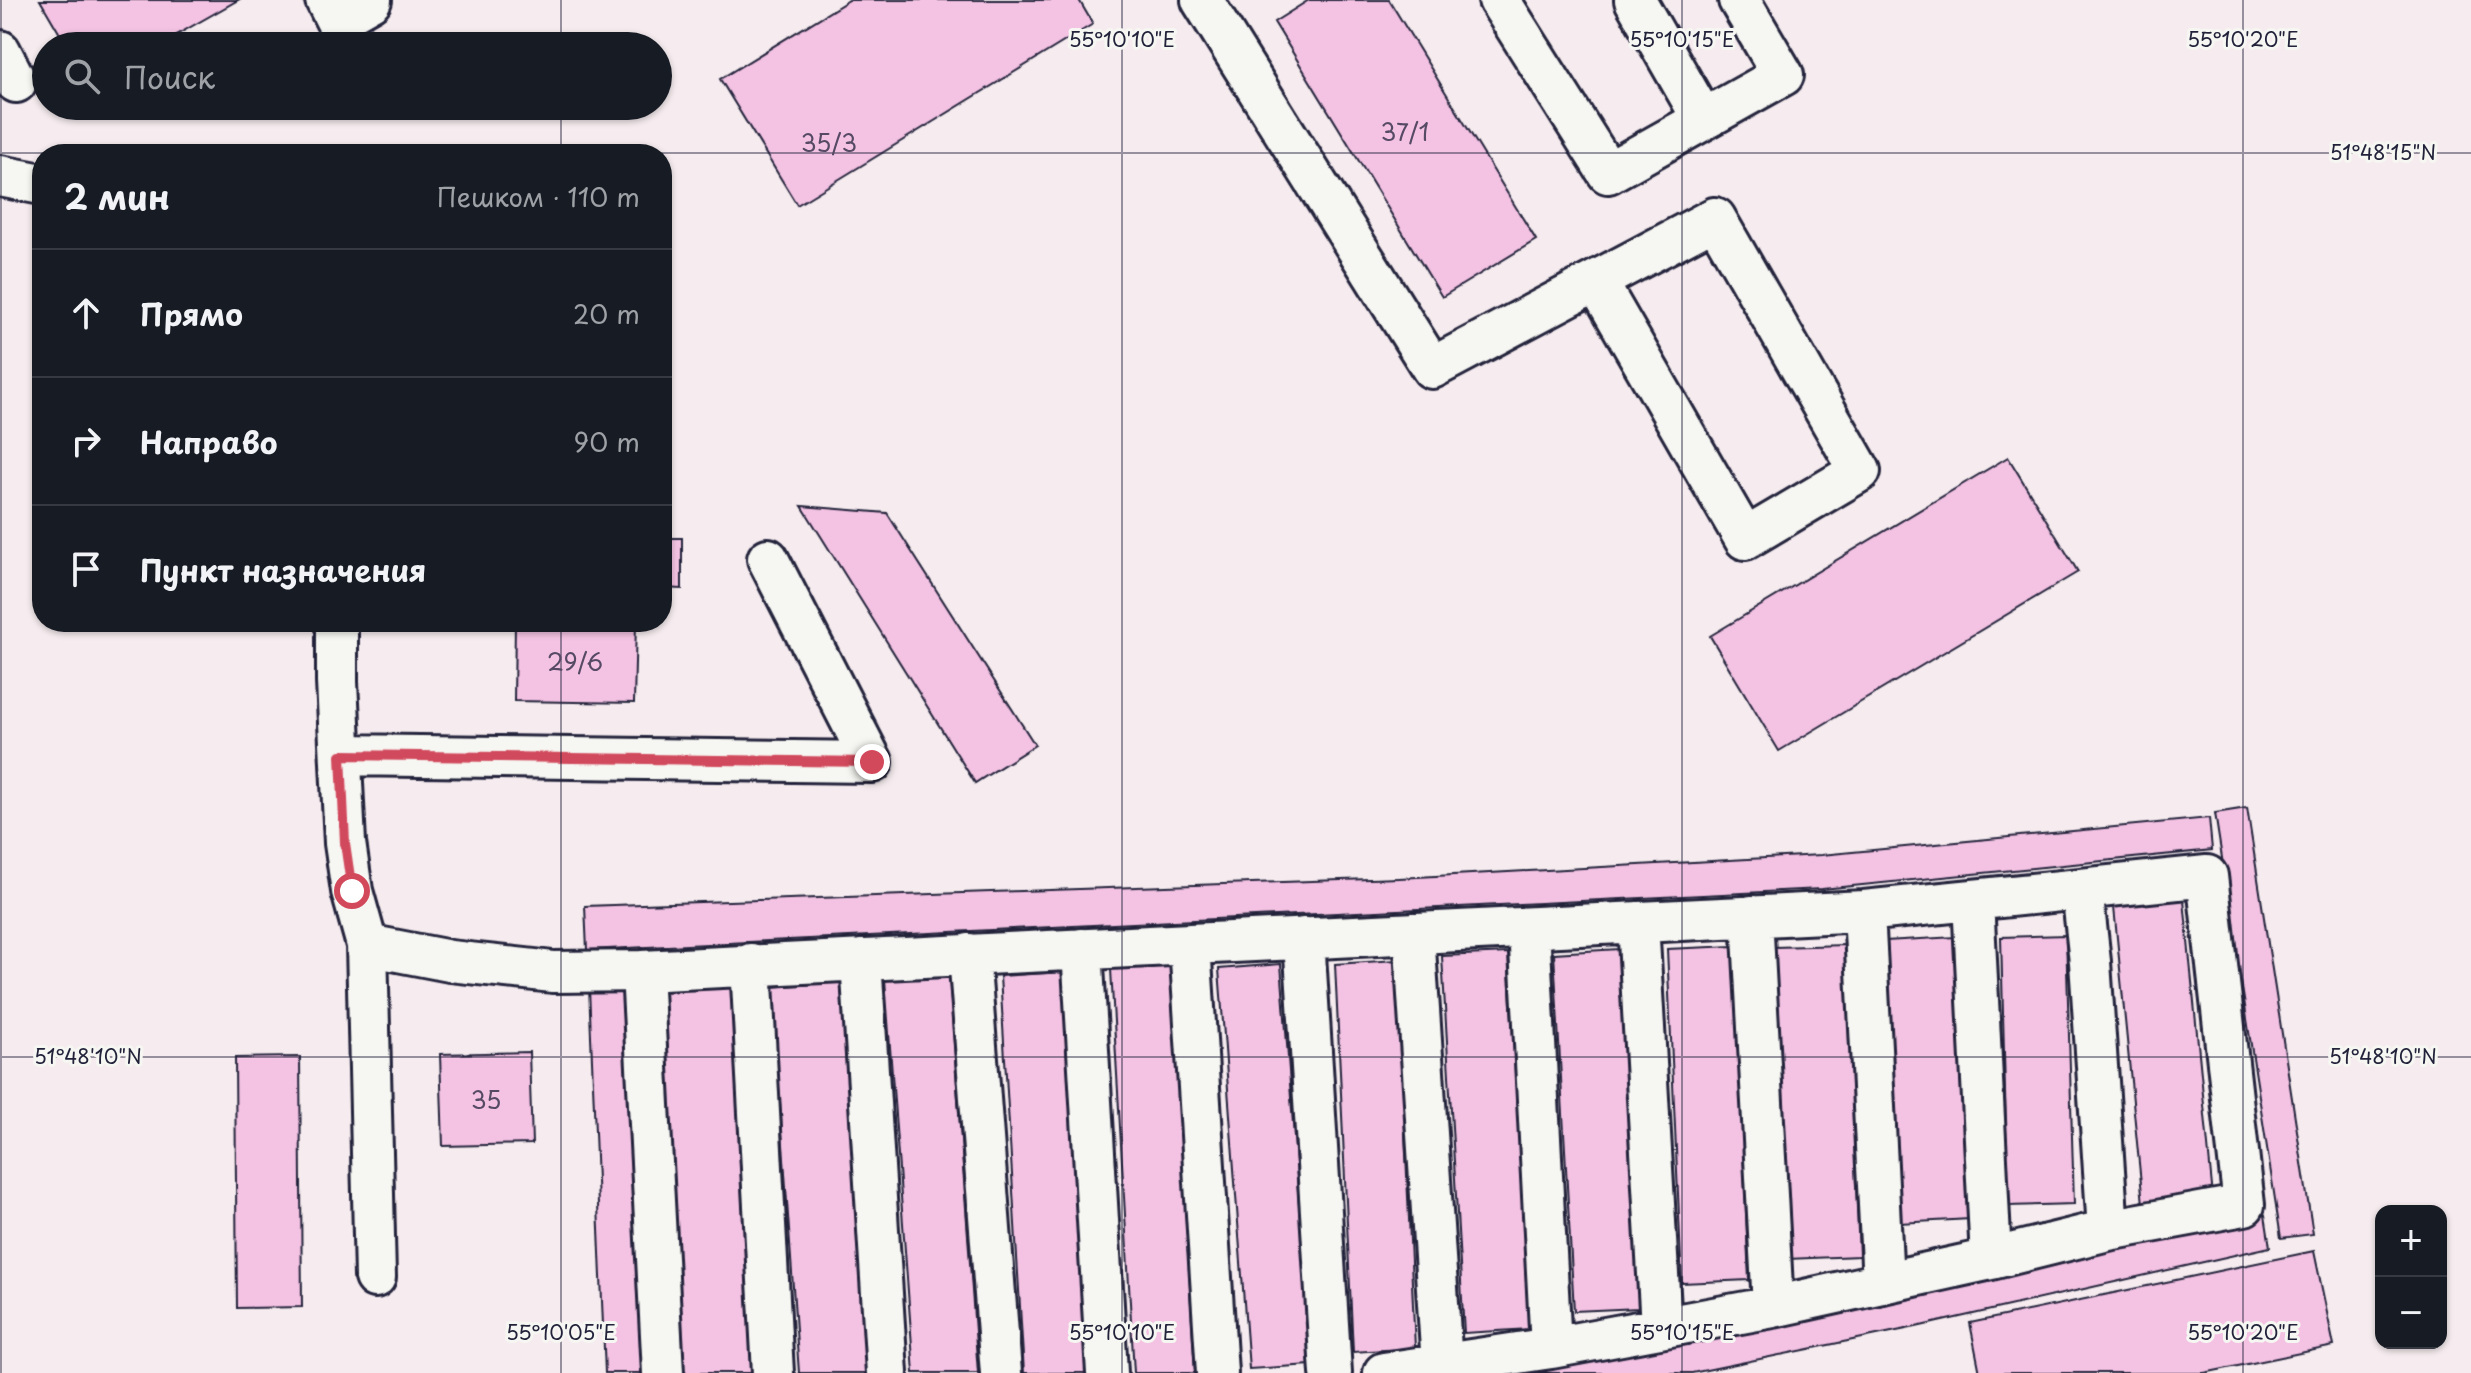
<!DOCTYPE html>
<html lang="ru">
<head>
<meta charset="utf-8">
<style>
  :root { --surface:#171b24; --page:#242831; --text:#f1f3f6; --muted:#9ea1a6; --line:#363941 }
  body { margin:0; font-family:"Playpen Sans",sans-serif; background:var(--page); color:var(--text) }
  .controls { position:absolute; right:24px; bottom:24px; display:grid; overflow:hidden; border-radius:16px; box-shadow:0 2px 6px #0004 }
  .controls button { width:72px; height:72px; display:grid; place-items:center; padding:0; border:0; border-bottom:2px solid var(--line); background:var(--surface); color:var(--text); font:40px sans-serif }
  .stop { position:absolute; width:24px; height:24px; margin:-18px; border:6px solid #d1495b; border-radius:50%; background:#fff }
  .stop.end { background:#d1495b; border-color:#fff; box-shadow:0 2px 8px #0008 }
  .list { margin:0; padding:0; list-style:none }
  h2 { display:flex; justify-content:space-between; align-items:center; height:104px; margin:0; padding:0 32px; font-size:34px }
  h2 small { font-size:26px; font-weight:400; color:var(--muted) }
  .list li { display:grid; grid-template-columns:52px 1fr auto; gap:24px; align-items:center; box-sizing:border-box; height:128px; padding:0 32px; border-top:2px solid var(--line) }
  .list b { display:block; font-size:30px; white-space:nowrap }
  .list em { font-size:26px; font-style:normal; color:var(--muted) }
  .icon { flex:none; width:44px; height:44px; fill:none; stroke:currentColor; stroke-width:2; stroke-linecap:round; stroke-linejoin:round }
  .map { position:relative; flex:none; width:2471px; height:1373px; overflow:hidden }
  .search { position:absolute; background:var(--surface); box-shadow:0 2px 6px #0004; left:32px; top:32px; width:640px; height:88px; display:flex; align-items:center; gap:20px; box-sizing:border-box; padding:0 28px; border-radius:44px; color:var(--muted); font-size:30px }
  .panel { position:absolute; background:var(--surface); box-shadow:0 2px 6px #0004; left:32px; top:144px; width:640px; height:488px; border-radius:32px }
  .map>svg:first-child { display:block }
  .building { fill:#f4c3e3; stroke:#22223b; stroke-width:2 }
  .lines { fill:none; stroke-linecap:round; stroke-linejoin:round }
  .minor-casing { stroke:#22223b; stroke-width:46 }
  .minor { stroke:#f6f6f2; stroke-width:40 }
  .route { stroke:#d1495b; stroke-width:10 }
  .ticks { fill:none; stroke:#22223b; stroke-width:2; stroke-opacity:0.45 }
  .labels { text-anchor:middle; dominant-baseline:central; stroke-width:6; stroke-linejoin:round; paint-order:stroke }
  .number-label { font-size:24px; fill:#564a65 }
  .ticks-label { font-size:20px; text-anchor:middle; fill:#22223b; stroke:#f6f6f2; stroke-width:6; stroke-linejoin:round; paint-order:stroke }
</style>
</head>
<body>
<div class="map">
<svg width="2471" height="1373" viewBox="0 0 2471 1373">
  <rect width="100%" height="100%" fill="#f6ecef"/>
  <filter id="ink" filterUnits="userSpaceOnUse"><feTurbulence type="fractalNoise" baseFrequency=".0125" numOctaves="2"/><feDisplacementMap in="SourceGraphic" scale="16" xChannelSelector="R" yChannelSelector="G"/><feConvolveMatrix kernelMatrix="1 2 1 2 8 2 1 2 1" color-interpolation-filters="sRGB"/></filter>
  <g filter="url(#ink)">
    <!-- building -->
    <path class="building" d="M40 0H238L157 46H67Z
      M849 0H1079L1093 24 797 205 720 79Z
      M1309 0H1389L1536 240 1442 297 1274 22Z
      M2008 457 2078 572 1779 751 1710 636Z
      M802 506 887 513 1035 745 975 783Z
      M662 538H682V589L662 588Z
      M515 622H636L634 703 514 701Z
      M2247 808 2313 1234 2281 1238 2215 813Z
      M2209 818 2212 850 1822 889 587 950 585 906 1399 878 1821 855Z
      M2183 890 2213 1197 2143 1204 2113 897Z
      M2066 935 2074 1204 2008 1206 2001 937Z
      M1956 937 1970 1219 1899 1223 1885 941Z
      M1846 945 1859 1256 1787 1259 1774 947Z
      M1734 946 1749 1280 1682 1283 1667 949Z
      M1619 949 1639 1308 1574 1311 1554 953Z
      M1508 953 1530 1329 1464 1333 1442 956Z
      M1397 960 1415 1348 1353 1352 1335 964Z
      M1281 964 1311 1365 1249 1369 1219 969Z
      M1171 965 1195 1373H1134L1111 969Z
      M1063 972 1087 1373H1024L1000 976Z
      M949 975 978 1373H914L885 979Z
      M841 982 868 1373H799L772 987Z
      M734 985 754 1373H681L661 989Z
      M626 986 642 1373H605L589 988Z
      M529 1052 532 1144 443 1146 440 1054Z
      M300 1057 302 1307 237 1308 235 1058Z
      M2265 1215 2270 1247 1916 1327 1692 1373H1482L1915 1292Z
      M2314 1251 2334 1346 2204 1373H1980L1970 1323Z"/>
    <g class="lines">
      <defs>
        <path id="minor" d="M326 0 336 20 371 0
          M1202 0 1432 368 1715 218 1860 471 1745 539 1597 282
          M1499 0 1608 173 1783 75 1739 0
          M1635 0 1703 119
          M0 51 16 82
          M0 176 42 184
          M337 622V682L345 843 352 891 367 945 450 961 553 972 642 971 1864 911 2207 876 2244 1205 2108 1230 1991 1259 1773 1307 1551 1348 1384 1373
          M341 755 872 762 768 559
          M2082 889 2090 962 2108 1230
          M1973 900 1991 1259
          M1864 911 1883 1283
          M1752 916 1773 1307
          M1638 922 1661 1327
          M1529 928 1551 1348
          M1414 933 1442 1365
          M1304 938 1331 1373
          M1190 944 1217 1373
          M367 945 375 1277
          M1082 949 1107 1373
          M969 954 1001 1373
          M861 960 887 1373
          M751 964 773 1373
          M642 971 663 1373"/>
      </defs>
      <!-- minor casing -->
      <use href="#minor" class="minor-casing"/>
      <!-- minor -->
      <use href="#minor" class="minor"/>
    </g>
  </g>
  <g class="lines" filter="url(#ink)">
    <!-- route -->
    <path class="route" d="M352 891 345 843 341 755 872 762"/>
  </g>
  <!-- ticks -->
  <path class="ticks" d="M1 0V1373M561 0V46M1122 0V1373M1682 0V1373M2243 0V1373M561 106V154M0 153H2471M561 622V1373M0 1057H2471"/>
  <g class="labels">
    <!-- number labels -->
    <g class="number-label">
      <text x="1405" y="131">37/1</text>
      <text x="829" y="142">35/3</text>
      <text x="575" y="661">29/6</text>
      <text x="486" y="1099">35</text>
    </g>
  </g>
  <g class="ticks-label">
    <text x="1122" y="47">55°10'10"E</text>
    <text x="1682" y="47">55°10'15"E</text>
    <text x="2243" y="47">55°10'20"E</text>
    <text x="2383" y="160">51°48'15"N</text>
    <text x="88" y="1064">51°48'10"N</text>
    <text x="2383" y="1064">51°48'10"N</text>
    <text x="561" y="1340">55°10'05"E</text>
    <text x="1122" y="1340">55°10'10"E</text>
    <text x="1682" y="1340">55°10'15"E</text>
    <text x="2243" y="1340">55°10'20"E</text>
  </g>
</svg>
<div class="controls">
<button>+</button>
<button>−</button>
</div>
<div class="stop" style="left:352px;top:891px"></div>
<div class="stop end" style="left:872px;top:762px"></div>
<div class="search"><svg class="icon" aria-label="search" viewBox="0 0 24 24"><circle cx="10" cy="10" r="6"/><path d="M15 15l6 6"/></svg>Поиск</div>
<section class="panel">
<h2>2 мин<small>Пешком · 110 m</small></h2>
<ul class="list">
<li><svg class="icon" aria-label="ahead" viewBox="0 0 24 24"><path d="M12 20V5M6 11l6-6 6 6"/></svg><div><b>Прямо</b></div><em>20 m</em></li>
<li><svg class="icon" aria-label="right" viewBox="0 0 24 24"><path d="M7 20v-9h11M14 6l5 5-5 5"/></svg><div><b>Направо</b></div><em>90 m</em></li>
<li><svg class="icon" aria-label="arrive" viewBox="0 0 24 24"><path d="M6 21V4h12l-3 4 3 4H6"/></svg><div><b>Пункт назначения</b></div></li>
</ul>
</section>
</div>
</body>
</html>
